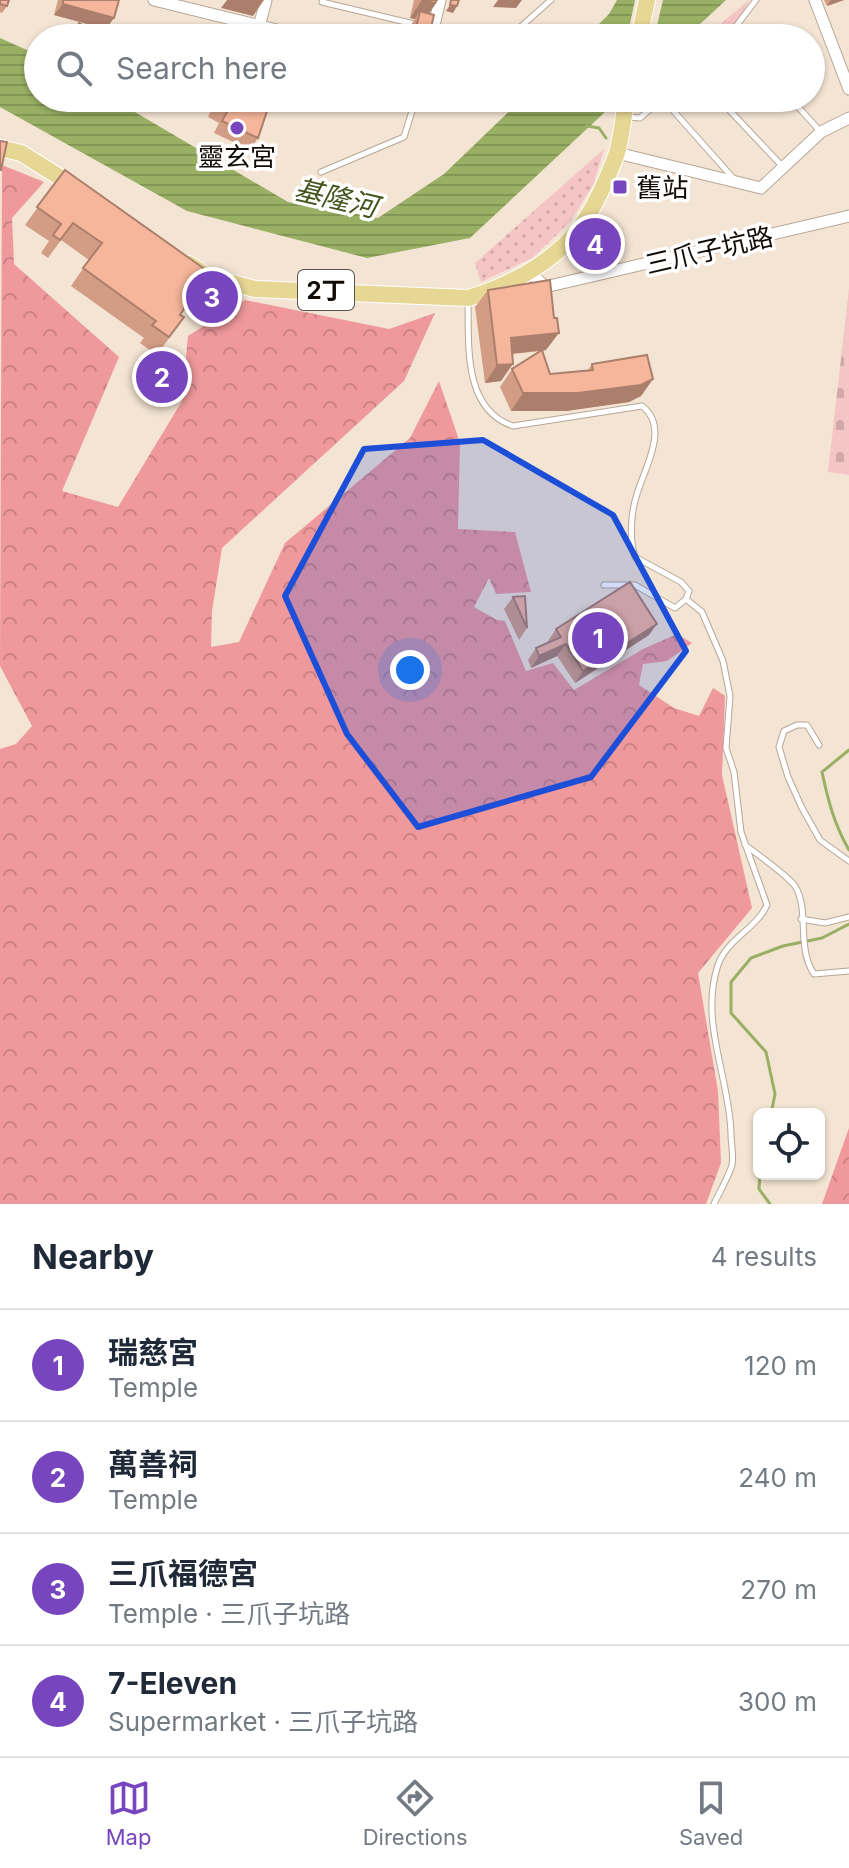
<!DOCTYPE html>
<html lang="en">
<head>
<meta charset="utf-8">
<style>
  :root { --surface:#fff; --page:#f2f2f3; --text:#1f2937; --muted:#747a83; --line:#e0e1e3; --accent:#7746be }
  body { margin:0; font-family:Inter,"Noto Sans TC",sans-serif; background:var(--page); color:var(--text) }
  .controls { position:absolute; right:24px; bottom:24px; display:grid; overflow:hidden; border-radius:12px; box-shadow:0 2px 6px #0004 }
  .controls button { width:72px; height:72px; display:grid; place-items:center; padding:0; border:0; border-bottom:2px solid var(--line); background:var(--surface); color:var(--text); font:40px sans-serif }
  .you { position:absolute; left:410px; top:670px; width:28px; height:28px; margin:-20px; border:6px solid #fff; border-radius:50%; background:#1a73e8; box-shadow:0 0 0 12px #1a73e833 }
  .badge { display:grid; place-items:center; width:52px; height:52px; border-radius:50%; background:var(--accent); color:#fff; font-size:26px; font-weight:700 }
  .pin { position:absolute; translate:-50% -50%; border:4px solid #fff; box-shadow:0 2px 8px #0006 }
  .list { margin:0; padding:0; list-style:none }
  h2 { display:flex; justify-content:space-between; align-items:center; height:104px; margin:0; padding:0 32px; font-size:34px }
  h2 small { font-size:26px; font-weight:400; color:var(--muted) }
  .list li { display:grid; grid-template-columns:52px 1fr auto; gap:24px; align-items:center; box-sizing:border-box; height:112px; padding:0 32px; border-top:2px solid var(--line) }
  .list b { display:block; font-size:30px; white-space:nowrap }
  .list p { margin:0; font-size:26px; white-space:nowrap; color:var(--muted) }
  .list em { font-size:26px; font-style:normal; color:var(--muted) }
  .icon { flex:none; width:44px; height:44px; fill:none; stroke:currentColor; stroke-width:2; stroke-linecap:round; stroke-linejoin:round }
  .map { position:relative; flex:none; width:849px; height:1204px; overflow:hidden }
  .search { position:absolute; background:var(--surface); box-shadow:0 2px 6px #0004; left:24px; right:24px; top:24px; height:88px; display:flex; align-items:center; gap:20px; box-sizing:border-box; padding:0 28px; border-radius:44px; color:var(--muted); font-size:30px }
  .sheet { height:552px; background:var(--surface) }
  nav { display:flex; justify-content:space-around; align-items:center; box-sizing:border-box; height:112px; border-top:2px solid var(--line); background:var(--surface); font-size:22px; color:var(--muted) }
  nav a { display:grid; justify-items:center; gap:4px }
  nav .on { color:var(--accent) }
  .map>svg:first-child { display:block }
  .grass { fill:url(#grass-dots) }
  .forest { fill:url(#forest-crowns) }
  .cemetery { fill:url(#cemetery-stones) }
  .water { fill:url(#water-rules) }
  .pier { fill:#f4e4d3 }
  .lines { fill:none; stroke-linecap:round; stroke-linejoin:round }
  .stream { stroke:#99b064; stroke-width:3 }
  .service-casing { stroke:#b6a797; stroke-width:7 }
  .minor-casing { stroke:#b6a797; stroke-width:13 }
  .primary-casing { stroke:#fff; stroke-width:18 }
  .service { stroke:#fff; stroke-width:5 }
  .minor { stroke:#fff; stroke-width:11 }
  .primary { stroke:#e7d795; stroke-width:16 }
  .wall { fill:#d39d85 }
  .shaded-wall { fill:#ac7f6c }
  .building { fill:#f5b69b; stroke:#ac7f6c; stroke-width:2 }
  .marked { fill:#1d4ed8; fill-opacity:0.2; stroke:#1d4ed8; stroke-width:6; stroke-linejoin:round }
  .poi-dot { fill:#7746be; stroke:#fff; stroke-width:3 }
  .labels { text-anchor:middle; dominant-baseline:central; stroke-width:7; stroke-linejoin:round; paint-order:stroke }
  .shield { fill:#fff; stroke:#585451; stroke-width:2 }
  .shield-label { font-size:24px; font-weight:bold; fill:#100b06 }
  .poi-label { font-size:26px; fill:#100b06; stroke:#fff }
  .street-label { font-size:26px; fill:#100b06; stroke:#fff }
  .water-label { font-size:28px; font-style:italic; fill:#45541d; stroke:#fff }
</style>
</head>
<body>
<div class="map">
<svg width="849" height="1204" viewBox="0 0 849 1204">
  <defs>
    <pattern id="grass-dots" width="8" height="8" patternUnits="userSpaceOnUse" patternTransform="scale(2)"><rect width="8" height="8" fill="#f5c4c4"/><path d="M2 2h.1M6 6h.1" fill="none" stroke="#d1a7a7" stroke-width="1.8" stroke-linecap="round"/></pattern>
    <pattern id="forest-crowns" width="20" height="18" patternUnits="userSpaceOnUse" patternTransform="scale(2)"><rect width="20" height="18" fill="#ef999c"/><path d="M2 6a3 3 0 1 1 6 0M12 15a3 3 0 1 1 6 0" fill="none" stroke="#cc8285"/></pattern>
    <pattern id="cemetery-stones" width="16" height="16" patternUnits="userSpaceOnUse" patternTransform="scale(2)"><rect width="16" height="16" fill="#f5c4c4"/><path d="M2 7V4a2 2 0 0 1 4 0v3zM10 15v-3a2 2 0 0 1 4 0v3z" fill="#d1a7a7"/></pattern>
    <pattern id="water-rules" width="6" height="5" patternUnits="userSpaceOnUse" patternTransform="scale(2)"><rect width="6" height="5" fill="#99b064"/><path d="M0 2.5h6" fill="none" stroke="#839655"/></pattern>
  </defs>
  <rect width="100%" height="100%" fill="#f4e4d3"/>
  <!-- grass -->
  <path class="grass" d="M749 0 741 19 722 38H704Z
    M604 149 593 185 570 222 532 258 481 282 475 263Z"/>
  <!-- forest -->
  <path class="forest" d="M2 165 44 182 12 218 14 264 119 357 62 491 118 507 182 401 188 336 245 300 389 329 435 313 404 381 222 548 212 611 211 647 239 642 285 543 410 438 439 381 460 443 458 529 515 532 531 592 496 594 489 578 474 607 497 620 505 621 526 671 553 663 574 690 643 649 677 634 692 643 667 661 643 664 639 685 674 708 699 716 713 688 725 696 722 775 752 908 698 973 718 1091 721 1163 706 1204H0V749L16 744 32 726 0 666Z
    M849 1128V1204H822Z"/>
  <!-- cemetery -->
  <path class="cemetery" d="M849 288V475L828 472Z"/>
  <!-- water -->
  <path class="water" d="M617 0H726L685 38H585L609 14Z
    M0 38 38 55V98H111L288 202 378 218 444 174 523 98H620L470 238 367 258 187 211 0 107Z"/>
  <!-- pier -->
  <path class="pier" d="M635 0H663L654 38H627Z"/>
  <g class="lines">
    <!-- stream -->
    <path class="stream" d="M587 126 599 128 606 138
      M849 750 822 772C828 800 834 824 849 850
      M771 1114 775 1094 766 1052 731 1013V982L751 958 783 946 822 938 849 924
      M760 1174 759 1189 770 1204"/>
    <defs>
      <path id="service" d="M322 2 414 24
        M432 29 469 38
        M508 38 551 0
        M727 38 756 0
        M662 98 733 178
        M718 98 782 166
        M790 98 820 131
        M627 117 640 118 662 99
        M321 172 404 137 416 98
        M468 303C469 346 463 409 513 426L642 406C670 427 645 467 637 494 631 512 629 538 635 557L681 582 689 591 686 599 675 608 635 585H604
        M686 599 702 612 723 661 730 696 726 748 734 772 741 832 767 905C756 929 727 939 718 965 699 1021 730 1079 731 1134 731 1144 734 1156 732 1165 728 1178 720 1191 714 1204
        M819 745 807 725H797L784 731 779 747 788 777 802 808 820 840 849 861
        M745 845C757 854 787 875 795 886 810 910 796 947 814 974L849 971
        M801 919 825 923 849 917"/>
      <path id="minor" d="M154 0 309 38
        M815 0 849 89
        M259 27 266 0
        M431 38 440 0
        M617 153 761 188 821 132 849 118
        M528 270 545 287 849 216
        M196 300 210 276"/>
      <path id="primary" d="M639 38 647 0
        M0 148 21 153 77 188
        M189 264 207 276 255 289 468 298C508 287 556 261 581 226 596 205 608 177 617 153 622 136 623 116 627 98"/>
    </defs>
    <!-- service casing -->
    <use href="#service" class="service-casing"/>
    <!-- minor casing -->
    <use href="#minor" class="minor-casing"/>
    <!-- primary casing -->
    <use href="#primary" class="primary-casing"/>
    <!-- service -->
    <use href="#service" class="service"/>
    <!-- minor -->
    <use href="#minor" class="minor"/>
    <!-- primary -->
    <use href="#primary" class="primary"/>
  </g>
  <!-- wall -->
  <path class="wall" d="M0 0 7 6 2 13 0 12Z
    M58 0H119L106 29 54 15Z
    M414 0H437L429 13 428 38H406L408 29 415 19 410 18Z
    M824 0H844L827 6Z
    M216 98H238L258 138 250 150 214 133 219 123 208 117Z
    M65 170 180 315 184 317 157 355 140 343 144 338 71 286 89 260 61 240 48 258 41 253 49 241 25 225Z
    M488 290 546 350 542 351 550 374 588 370 592 364 653 379 641 396 629 402 566 411H511L500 387 512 369 541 351 512 354 501 381 485 383 475 307Z
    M158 370 172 378 169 381 162 385 156 373Z
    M513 597 527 628 519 640 504 609Z
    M556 629 649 635 575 683 557 656 531 668 528 660 536 648 548 642V641Z"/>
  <!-- shaded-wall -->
  <path class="shaded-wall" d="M227 0H264L253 16 221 8Z
    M422 0 437 2 425 19 420 11 415 19 410 18Z
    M498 0H522L516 8 493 7Z
    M831 0H844L827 6Z
    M63 4 114 18 106 29 54 15Z
    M450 5 457 6 453 13 446 11Z
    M223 296 219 302 205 303 210 297Z
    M559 333 546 350 498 355 511 338Z
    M513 364 501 381 485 383 497 365Z
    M653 379 641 396 629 402 566 411H511L523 393Z
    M657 624 649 635 575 683 583 671Z
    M566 644 557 656 531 668 539 656Z"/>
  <!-- building -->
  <path class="building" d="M0 0H9L7 6 0 4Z
    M63 0H119L114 18 63 4Z
    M422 0H437L434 3Z
    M451 0H459L457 6 450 5Z
    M420 11 434 15 429 36 426 38 414 37Z
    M79 23 100 35 98 38H81L73 34Z
    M219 98H238L243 104 251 103 267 111 258 138 222 121 227 112 216 105Z
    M0 141 7 142 1 170H0Z
    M65 170 206 270 200 285 180 315 184 317 169 337 152 325 156 321 83 268 102 243 73 223 60 240 53 235 61 224 37 207Z
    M550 280 554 318H557L559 333 511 338 513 364 497 365 488 290Z
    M221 284 223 296 210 297 209 295 216 285Z
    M542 350 550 374 593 370 592 364 647 355 653 379 641 385 578 393H523L512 369Z
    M165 366 172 378 164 382 158 370Z
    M630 582 657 624 583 671 566 644 539 656 536 648 561 637 556 629Z
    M525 596 527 628 513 597Z"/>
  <!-- marked area -->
  <path class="marked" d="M483 440 613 515 686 651 591 777 418 827 347 734 285 596 364 449Z"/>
  <!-- markers -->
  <g class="poi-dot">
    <circle cx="237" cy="128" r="8"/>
    <rect x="612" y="179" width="16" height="16" rx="4"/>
  </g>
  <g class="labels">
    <!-- shield labels -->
    <rect class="shield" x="298" y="270" width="56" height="40" rx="6"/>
    <g class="shield-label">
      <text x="326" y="290">2丁</text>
    </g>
    <!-- poi labels -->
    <g class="poi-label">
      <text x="237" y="156">靈玄宮</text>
      <text x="636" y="187" text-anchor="start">舊站</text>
    </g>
    <!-- street labels -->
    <g class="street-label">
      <text transform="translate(709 250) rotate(-13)">三爪子坑路</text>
    </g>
    <!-- water labels -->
    <g class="water-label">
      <text transform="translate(336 198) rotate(13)">基隆河</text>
    </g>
  </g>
</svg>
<div class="controls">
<button><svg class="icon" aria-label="locate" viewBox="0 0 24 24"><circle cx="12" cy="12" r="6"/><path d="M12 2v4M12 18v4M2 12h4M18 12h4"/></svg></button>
</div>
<div class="you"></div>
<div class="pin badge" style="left:598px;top:638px">1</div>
<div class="pin badge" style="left:162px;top:377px">2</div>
<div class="pin badge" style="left:212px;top:297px">3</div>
<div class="pin badge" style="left:595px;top:244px">4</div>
<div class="search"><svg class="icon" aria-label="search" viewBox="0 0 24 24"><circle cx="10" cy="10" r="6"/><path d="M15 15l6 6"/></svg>Search here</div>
</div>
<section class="sheet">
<h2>Nearby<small>4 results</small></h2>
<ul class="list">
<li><span class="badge">1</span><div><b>瑞慈宮</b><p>Temple</p></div><em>120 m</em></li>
<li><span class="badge">2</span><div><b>萬善祠</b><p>Temple</p></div><em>240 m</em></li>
<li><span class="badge">3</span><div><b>三爪福德宮</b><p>Temple · 三爪子坑路</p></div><em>270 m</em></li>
<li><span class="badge">4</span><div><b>7-Eleven</b><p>Supermarket · 三爪子坑路</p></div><em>300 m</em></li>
</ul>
</section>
<nav>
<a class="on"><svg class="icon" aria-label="map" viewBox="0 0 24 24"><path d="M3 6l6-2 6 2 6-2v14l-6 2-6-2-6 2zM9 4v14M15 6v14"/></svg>Map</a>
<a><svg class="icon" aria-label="directions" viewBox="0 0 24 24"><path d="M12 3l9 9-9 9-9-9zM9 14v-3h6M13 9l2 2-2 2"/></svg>Directions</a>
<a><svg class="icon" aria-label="saved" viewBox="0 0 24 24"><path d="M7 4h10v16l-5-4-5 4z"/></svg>Saved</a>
</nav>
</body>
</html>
